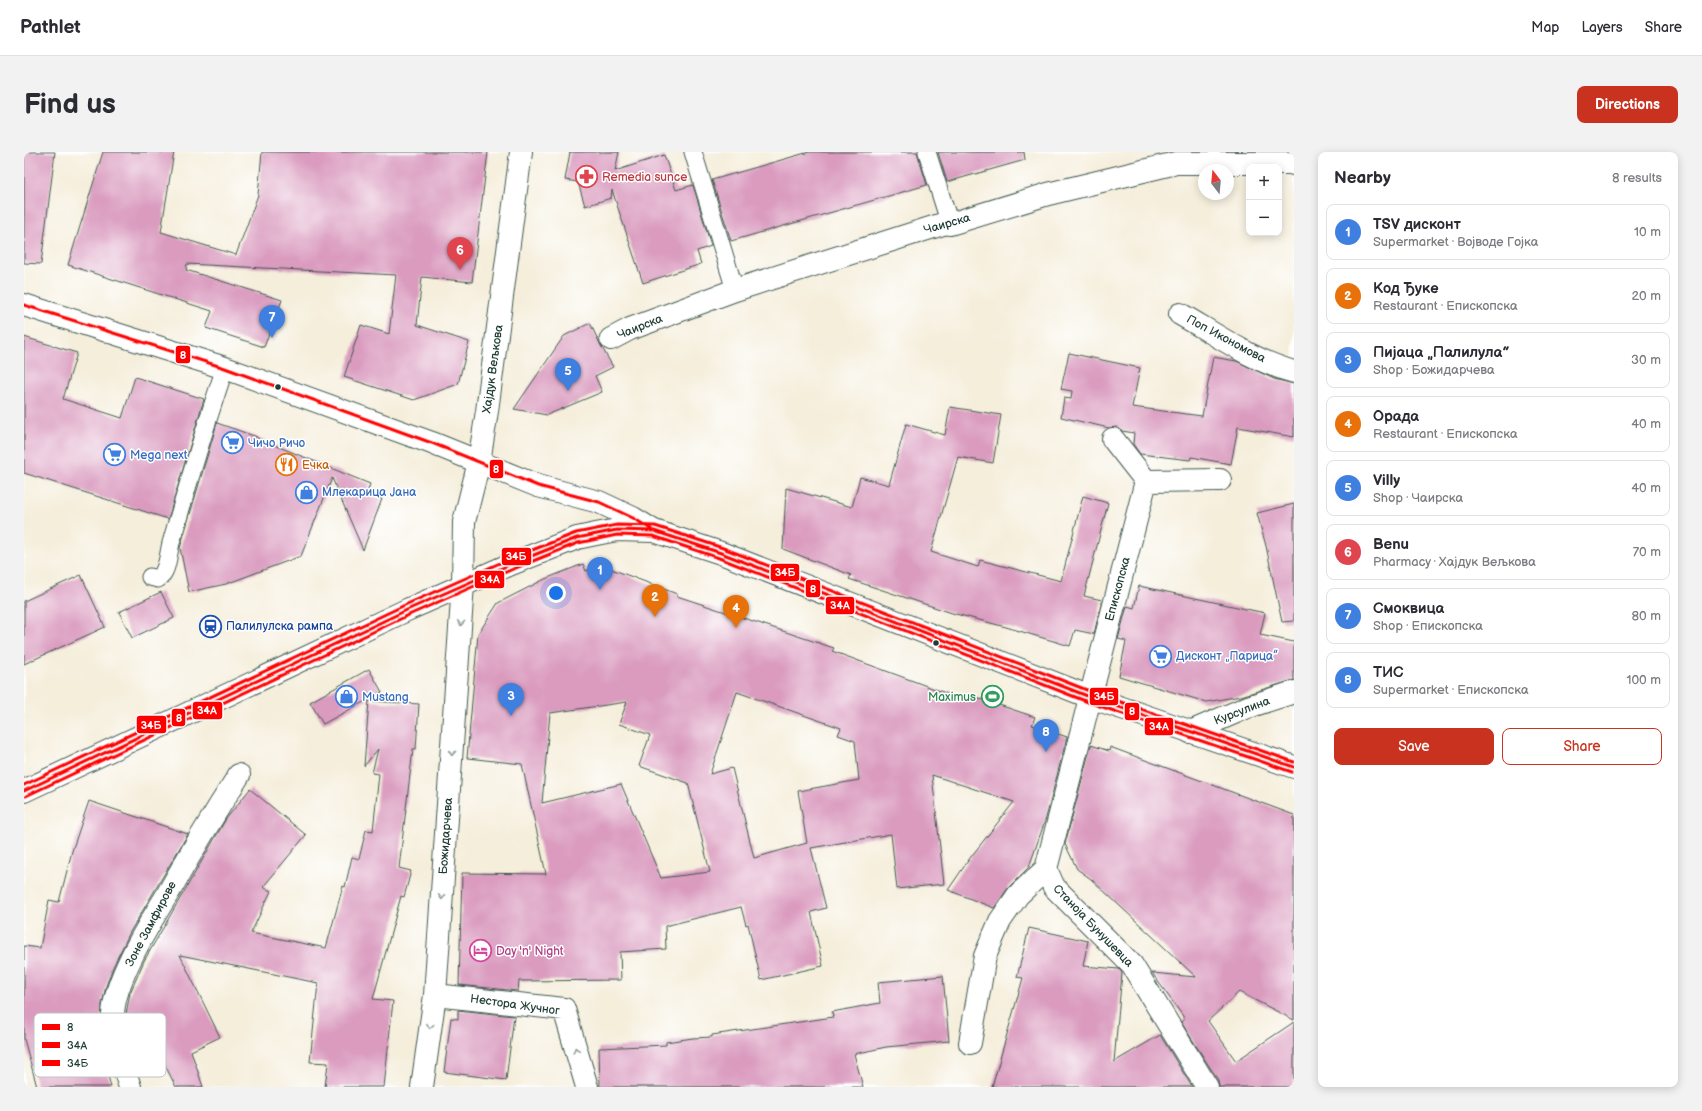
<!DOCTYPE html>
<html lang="en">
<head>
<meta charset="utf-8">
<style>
  :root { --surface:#fff; --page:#f2f2f3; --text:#2b2b33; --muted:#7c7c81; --line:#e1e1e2; --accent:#c8321e }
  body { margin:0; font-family:"Balsamiq Sans",sans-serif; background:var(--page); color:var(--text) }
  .controls { position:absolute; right:12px; top:12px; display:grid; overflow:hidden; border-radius:8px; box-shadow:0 2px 10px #0003 }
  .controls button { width:36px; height:36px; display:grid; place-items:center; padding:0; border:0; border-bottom:1px solid var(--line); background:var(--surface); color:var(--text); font:20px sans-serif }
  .compass { position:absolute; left:1174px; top:12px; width:36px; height:36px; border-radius:50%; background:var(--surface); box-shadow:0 2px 10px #0003; rotate:344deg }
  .you { position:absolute; left:532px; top:441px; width:14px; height:14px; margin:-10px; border:3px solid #fff; border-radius:50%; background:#1a73e8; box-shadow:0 0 0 6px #1a73e833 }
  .badge { display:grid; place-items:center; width:26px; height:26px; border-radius:50%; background:var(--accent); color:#fff; font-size:13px; font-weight:700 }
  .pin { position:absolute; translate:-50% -33px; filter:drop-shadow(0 1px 2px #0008) }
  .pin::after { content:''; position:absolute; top:21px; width:14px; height:12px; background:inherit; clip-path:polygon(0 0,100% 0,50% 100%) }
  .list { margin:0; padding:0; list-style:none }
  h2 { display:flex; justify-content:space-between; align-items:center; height:52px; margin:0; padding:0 16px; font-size:17px }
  h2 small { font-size:13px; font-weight:400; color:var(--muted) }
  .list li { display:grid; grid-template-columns:26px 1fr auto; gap:12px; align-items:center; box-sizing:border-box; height:56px; margin:0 8px 8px; padding:0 8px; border:1px solid var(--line); border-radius:8px }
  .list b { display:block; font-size:15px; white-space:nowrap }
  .list p { margin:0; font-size:13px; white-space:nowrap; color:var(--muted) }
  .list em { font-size:13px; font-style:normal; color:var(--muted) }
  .actions { display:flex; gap:8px; padding:12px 16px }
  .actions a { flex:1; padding:9px 0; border:1px solid var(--accent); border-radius:8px; text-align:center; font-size:14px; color:var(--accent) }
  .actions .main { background:var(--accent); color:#fff }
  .map { position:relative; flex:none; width:1270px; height:935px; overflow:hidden; border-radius:8px }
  header { display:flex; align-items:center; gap:24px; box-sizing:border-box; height:56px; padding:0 20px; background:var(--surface); border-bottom:1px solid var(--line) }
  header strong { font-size:19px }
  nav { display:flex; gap:22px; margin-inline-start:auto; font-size:14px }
  .intro { display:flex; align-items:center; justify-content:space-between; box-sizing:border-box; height:96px; padding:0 24px }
  h1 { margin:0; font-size:28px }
  .button { padding:10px 18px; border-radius:8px; background:var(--accent); color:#fff; font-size:14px; font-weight:700 }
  main { display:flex; gap:24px; padding:0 24px }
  aside { flex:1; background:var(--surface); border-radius:8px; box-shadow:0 2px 10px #0003 }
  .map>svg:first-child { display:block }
  .building { fill:#da9bbf; fill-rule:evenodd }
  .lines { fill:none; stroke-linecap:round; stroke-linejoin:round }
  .service-casing { stroke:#3f584d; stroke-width:19 }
  .minor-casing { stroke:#3f584d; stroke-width:24 }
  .tertiary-casing { stroke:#3f584d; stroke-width:24 }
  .service { stroke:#fff; stroke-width:17 }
  .minor { stroke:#fff; stroke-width:22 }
  .tertiary { stroke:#fff; stroke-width:22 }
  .bus-1-casing { stroke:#fff; stroke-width:6 }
  .bus-2-casing { stroke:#fff; stroke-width:6 }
  .bus-3-casing { stroke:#fff; stroke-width:6 }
  .bus-1 { stroke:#f00; stroke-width:3 }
  .bus-2 { stroke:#f00; stroke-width:3 }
  .bus-3 { stroke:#f00; stroke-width:3 }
  .oneway { stroke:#8f9e9a }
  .bus-dot { fill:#1f3d34; stroke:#fff; stroke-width:1.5 }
  .labels { text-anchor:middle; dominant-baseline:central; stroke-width:3; stroke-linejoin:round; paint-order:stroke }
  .health-label { font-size:12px; fill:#be3a42; stroke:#fff; text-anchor:start }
  .street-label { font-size:12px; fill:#1f3d34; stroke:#fff }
  .shop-label { font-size:12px; fill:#366cbe; stroke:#fff; text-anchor:start }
  .food-label { font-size:12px; fill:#c56008; stroke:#fff; text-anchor:start }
  .transit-label { font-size:12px; fill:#164399; stroke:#fff; text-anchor:start }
  .leisure-label { font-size:12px; fill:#27864d; stroke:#fff; text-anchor:end }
  .hotel-label { font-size:12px; fill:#b23c85; stroke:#fff; text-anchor:start }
  .key { fill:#fff; stroke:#bcc5c2; stroke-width:1 }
  .key-label { font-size:11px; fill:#1f3d34 }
  .line-badge { stroke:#fff; stroke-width:1.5 }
  .badge-label { font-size:11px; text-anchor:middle; font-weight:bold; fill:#fff }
</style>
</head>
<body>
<header>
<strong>Pathlet</strong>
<nav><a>Map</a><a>Layers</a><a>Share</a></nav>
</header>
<div class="intro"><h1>Find us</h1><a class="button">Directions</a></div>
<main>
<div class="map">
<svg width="1270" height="935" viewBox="0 0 1270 935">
  <rect width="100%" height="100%" fill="#fff"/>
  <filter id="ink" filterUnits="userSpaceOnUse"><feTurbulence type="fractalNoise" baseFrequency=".025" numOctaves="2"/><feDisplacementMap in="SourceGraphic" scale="8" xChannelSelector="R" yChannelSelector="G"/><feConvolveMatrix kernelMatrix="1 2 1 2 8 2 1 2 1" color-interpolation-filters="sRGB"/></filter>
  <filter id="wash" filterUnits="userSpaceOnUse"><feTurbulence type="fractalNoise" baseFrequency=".012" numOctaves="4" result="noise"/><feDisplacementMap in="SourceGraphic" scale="16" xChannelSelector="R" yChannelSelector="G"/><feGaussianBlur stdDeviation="0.9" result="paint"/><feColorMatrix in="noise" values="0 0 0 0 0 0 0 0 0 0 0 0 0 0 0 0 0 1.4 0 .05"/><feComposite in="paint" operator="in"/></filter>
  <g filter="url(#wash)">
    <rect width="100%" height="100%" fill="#f5eedb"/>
    <g id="blocks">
      <!-- building -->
      <path class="building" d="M0 0H31L17 112 0 111Z
        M79 0H150L137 80 212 103 234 43 238 0H464L448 130 398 125 393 173 445 190 434 232 390 248 320 225 337 173 365 182 372 123 163 112 162 118 258 148 240 195 182 176 188 159 44 113Z
        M546 0H595L591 19 640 3 652 38 669 33 687 94 673 99 677 112 619 131 588 38 587 46 561 54 554 30 541 28Z
        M785 0H893L903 33 707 89 688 28Z
        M914 0H1000L1001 8 923 30Z
        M566 171 576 192 589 215 571 224 578 240 523 263 490 257 540 184Z
        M0 185 53 201 39 247 98 266 111 225 180 247 144 367 0 321Z
        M1045 201 1116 216 1108 255 1178 264 1189 205 1212 209 1250 227 1270 232V285L1214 275 1207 312 1167 305 1166 308 1116 302 1109 292 1110 281 1098 279 1093 275 1085 276 1037 265 1040 246 1047 247 1048 239 1037 237Z
        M926 255 977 263 969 311 934 305 907 400 954 415 956 408 1037 429 1059 344 1084 351 1060 444 1078 448 1070 482 1051 478 1046 494 982 475 928 461 825 427 827 423 759 397 762 336 828 355 836 325 865 333 882 272 921 283Z
        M193 271 233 285V286L346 332 343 341 358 347 339 398 308 326 277 404 202 432 165 440 156 396Z
        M1270 352V469L1258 470 1242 394 1233 361Z
        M559 412 562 419 577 413 653 442V444L810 496 808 499 946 550 948 544 1011 565 1008 573 1043 585 1022 666 1005 715 984 736 970 756 924 738 946 706 990 650 908 623 920 732 873 737 867 682 787 696 802 756 787 760 799 814 737 828 724 772 722 773 717 755 641 774 642 797 596 800 597 828 495 829 494 839 435 833 438 721 522 722 498 612 443 606 454 482 474 451 521 427ZM713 540 817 576 814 583 831 589 835 628 774 639 783 691 730 706 708 616 686 622ZM603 550 595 572 626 583 615 614 664 631 686 720 637 726 597 632 518 651 526 561Z
        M57 423 81 475 0 512V449Z
        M1115 434 1241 461 1236 483 1270 490V528L1217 544 1182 550 1095 524 1102 489 1094 487 1103 454 1110 456Z
        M137 440 150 466 108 486 95 460Z
        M345 517 358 540 299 572 286 550Z
        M345 549 395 552 392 597H389L375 716 387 719 380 745 377 744 349 847 369 849 360 935H301L304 911 286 910 294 831 156 803 196 885 167 899 179 935H152L118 867 102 862 106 841 120 809 202 667 226 637 282 683 239 735 247 739 227 781 302 796 319 734 321 735 328 705 335 707 342 678 349 679 355 622 348 621 354 597 340 614Z
        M1067 593 1085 599 1086 595 1270 663V868L1215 840 1184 869 1212 909 1270 870V935H1195L1194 928 1157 870 1161 867 1128 821 1172 825 1067 727 1053 717 1041 692Z
        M65 649 164 682 106 780 89 815 82 834 78 852 77 876 75 890 87 935H13L0 887V794L16 796 25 748 35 750 48 699Z
        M1005 776 1064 789 1059 814 1095 817 1098 821 1090 910 1136 883 1168 935H968L999 826 993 825Z
        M919 824 925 889 862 895 830 902 839 935H576L575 896 642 893V890L669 886 688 885V883L809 865 808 860 856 851 854 830Z
        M434 858 490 864 482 928 420 920 427 866 434 867Z"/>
    </g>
  </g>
  <g filter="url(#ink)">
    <use href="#blocks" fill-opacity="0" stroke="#3f584d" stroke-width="1"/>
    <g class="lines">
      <defs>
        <path id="service" d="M669 0 711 138
          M903 0 926 72
          M126 425 134 427C144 420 144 402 147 391 164 332 181 274 201 216"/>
        <path id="minor" d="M0 153 201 216 408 291 455 310
          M1156 162C1193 183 1229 209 1270 220
          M587 187 606 177 711 138 922 71 926 72 1024 42 1152 11H1266L1270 12
          M1122 329 1196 328
          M1166 580 1224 555 1270 540
          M1022 717 1122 329 1089 287
          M1022 717 1030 735 1108 813 1183 935
          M411 843 540 857 563 935
          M946 891 961 804 976 769 994 743 1022 717
          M106 935C99 913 91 890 89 867 87 833 125 772 143 743 166 702 190 662 215 623
          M398 935 411 843 439 432"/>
        <path id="tertiary" d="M455 310 514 334 575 350 609 366 630 379 697 401 1066 545 1270 615
          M439 432 440 370 455 310 463 259 497 0
          M0 639 385 457 487 412 553 386 572 382 593 378 629 379"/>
      </defs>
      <!-- service casing -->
      <use href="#service" class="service-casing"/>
      <!-- minor casing -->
      <use href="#minor" class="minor-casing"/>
      <!-- tertiary casing -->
      <use href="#tertiary" class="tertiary-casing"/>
      <!-- service -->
      <use href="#service" class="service"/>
      <!-- minor -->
      <use href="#minor" class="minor"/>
      <!-- tertiary -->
      <use href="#tertiary" class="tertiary"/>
      <defs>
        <path id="bus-1" d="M0 153 201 216 408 291 514 334 575 350 609 366 627 377
          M0 639 385 457 487 412 553 386 593 378 630 379 697 401 1066 545 1270 615"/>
        <path id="bus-2" d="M2 644 387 462 489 417 554 391 593 383 629 384 695 406 1064 550 1268 620"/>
        <path id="bus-3" d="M0 633 383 452 485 407 552 381 593 373 631 374 699 396 1068 540 1270 610"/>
      </defs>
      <!-- bus-1 casing -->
      <use href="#bus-1" class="bus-1-casing"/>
      <!-- bus-2 casing -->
      <use href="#bus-2" class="bus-2-casing"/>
      <!-- bus-3 casing -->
      <use href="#bus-3" class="bus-3-casing"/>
      <!-- bus-1 -->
      <use href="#bus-1" class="bus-1"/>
      <!-- bus-2 -->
      <use href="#bus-2" class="bus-2"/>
      <!-- bus-3 -->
      <use href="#bus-3" class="bus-3"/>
    </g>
    <!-- one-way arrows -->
    <defs><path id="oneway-chevron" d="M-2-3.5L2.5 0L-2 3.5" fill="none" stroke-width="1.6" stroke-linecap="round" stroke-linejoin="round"/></defs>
    <g class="oneway">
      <use href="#oneway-chevron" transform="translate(437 471) rotate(94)"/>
      <use href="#oneway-chevron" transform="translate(428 601) rotate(94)"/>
      <use href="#oneway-chevron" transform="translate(418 745) rotate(94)"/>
      <use href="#oneway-chevron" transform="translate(406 874) rotate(98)"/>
      <use href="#oneway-chevron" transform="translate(552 898) rotate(-106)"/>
    </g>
  </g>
  <!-- icons -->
  <defs>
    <symbol id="pharmacy-ring" viewBox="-11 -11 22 22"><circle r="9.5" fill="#fff" stroke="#e0444e" stroke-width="1.5"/><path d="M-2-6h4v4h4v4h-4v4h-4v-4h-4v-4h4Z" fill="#e0444e"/></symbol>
    <symbol id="supermarket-ring" viewBox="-11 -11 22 22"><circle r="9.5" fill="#fff" stroke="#3f7fe0" stroke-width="1.5"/><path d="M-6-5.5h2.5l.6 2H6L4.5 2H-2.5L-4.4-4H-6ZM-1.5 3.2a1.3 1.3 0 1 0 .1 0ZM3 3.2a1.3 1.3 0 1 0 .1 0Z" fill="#3f7fe0"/></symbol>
    <symbol id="restaurant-ring" viewBox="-11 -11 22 22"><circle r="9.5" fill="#fff" stroke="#e8710a" stroke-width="1.5"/><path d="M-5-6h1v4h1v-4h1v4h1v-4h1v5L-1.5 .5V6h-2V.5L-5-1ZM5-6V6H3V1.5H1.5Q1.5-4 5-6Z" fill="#e8710a"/></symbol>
    <symbol id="shop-ring" viewBox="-11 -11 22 22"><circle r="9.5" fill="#fff" stroke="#3f7fe0" stroke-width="1.5"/><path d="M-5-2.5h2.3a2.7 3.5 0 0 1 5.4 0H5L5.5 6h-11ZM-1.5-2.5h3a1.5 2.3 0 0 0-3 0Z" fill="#3f7fe0"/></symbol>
    <symbol id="station-ring" viewBox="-11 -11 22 22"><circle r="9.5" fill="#fff" stroke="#1a4fb4" stroke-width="1.5"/><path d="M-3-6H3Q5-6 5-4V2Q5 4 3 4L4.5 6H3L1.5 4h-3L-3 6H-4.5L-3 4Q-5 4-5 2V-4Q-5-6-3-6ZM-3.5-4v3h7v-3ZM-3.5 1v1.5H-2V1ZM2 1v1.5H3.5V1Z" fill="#1a4fb4"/></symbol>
    <symbol id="stadium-ring" viewBox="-11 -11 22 22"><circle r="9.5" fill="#fff" stroke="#2e9e5b" stroke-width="1.5"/><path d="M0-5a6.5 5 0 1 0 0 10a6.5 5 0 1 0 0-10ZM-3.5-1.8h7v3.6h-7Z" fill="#2e9e5b"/></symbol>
    <symbol id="hotel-ring" viewBox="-11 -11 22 22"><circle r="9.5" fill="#fff" stroke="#d1479c" stroke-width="1.5"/><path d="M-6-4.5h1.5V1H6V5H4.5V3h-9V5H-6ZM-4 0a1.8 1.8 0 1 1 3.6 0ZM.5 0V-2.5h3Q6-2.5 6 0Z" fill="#d1479c"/></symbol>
  </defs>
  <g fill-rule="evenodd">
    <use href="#pharmacy-ring" x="550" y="12" width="25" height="25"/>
    <use href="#supermarket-ring" x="196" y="278" width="25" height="25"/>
    <use href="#supermarket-ring" x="78" y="290" width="25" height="25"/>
    <use href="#restaurant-ring" x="250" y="300" width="25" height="25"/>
    <use href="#shop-ring" x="270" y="328" width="25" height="25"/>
    <use href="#station-ring" x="174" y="462" width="25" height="25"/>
    <use href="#supermarket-ring" x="1124" y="492" width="25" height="25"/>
    <use href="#shop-ring" x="310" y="532" width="25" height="25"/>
    <use href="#stadium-ring" x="956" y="532" width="25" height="25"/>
    <use href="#hotel-ring" x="444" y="786" width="25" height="25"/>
  </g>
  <!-- markers -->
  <g class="bus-dot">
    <circle cx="254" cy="235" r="3.5"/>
    <circle cx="912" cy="491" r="3.5"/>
  </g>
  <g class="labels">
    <!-- health labels -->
    <g class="health-label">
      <text x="578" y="25">Remedia sunce</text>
    </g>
    <!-- street labels -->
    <g class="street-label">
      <text transform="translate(923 72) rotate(-16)">Чаирска</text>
      <text transform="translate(616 175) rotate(-22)">Чаирска</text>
      <text transform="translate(1202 187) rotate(28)">Поп Икономова</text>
      <text transform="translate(469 217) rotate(-82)">Хајдук Вељкова</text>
      <text transform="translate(1094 437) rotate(-75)">Епископска</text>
      <text transform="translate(1218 559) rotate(-21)">Курсулина</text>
      <text transform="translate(422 684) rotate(-86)">Божидарчева</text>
      <text transform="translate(127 772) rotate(-62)">Зоне Замфирове</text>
      <text transform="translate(1069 774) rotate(46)">Станоја Бунушевца</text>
      <text transform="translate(491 853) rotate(8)">Нестора Жучног</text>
    </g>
    <!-- shop labels -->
    <g class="shop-label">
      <text x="224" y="291">Чичо Ричо</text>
      <text x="106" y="303">Mega next</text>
      <text x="298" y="340">Млекарица Јана</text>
      <text x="1152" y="504">Дисконт „Парица”</text>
      <text x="338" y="545">Mustang</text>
    </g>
    <!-- food labels -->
    <g class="food-label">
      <text x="278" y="313">Ечка</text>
    </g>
    <!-- transit labels -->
    <g class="transit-label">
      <text x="202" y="474">Палилулска рампа</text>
    </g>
    <!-- leisure labels -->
    <g class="leisure-label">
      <text x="952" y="545">Maximus</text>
    </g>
    <!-- hotel labels -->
    <g class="hotel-label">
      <text x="472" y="799">Day 'n' Night</text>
    </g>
  </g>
  <!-- legend -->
  <rect x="10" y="861" width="132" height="64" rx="6" class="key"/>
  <rect x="18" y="872" width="18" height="6" fill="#f00"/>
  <rect x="18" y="890" width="18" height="6" fill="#f00"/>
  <rect x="18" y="908" width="18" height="6" fill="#f00"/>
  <g class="key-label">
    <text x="43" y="879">8</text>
    <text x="43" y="897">34А</text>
    <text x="43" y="915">34Б</text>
  </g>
  <g class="line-badge">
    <rect x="151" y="193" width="16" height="19" rx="4" fill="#f00"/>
    <rect x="465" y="307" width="15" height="20" rx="4" fill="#f00"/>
    <rect x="477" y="395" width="31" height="19" rx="4" fill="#f00"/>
    <rect x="746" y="411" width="30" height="19" rx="4" fill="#f00"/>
    <rect x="450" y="418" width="31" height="19" rx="4" fill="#f00"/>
    <rect x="781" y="427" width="16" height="19" rx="4" fill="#f00"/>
    <rect x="801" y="444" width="30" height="19" rx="4" fill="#f00"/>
    <rect x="1065" y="535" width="30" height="19" rx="4" fill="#f00"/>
    <rect x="168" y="549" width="31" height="19" rx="4" fill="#f00"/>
    <rect x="1100" y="550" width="16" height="19" rx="4" fill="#f00"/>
    <rect x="147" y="556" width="15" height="19" rx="4" fill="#f00"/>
    <rect x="112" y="563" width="31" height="19" rx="4" fill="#f00"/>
    <rect x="1120" y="565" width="30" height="19" rx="4" fill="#f00"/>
  </g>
  <g class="badge-label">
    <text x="159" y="207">8</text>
    <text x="472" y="321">8</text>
    <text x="492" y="408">34Б</text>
    <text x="761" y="424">34Б</text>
    <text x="466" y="431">34А</text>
    <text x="789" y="441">8</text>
    <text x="816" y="457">34А</text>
    <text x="1080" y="548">34Б</text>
    <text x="183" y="562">34А</text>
    <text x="1108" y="563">8</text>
    <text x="155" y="570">8</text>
    <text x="127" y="577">34Б</text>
    <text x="1135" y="578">34А</text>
  </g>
</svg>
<div class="controls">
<button>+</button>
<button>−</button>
</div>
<svg class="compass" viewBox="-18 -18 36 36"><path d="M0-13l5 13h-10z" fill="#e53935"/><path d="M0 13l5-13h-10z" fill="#7c7c81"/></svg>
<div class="you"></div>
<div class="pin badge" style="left:576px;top:438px;background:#3f7fe0">1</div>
<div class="pin badge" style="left:631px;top:465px;background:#e8710a">2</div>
<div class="pin badge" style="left:487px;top:564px;background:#3f7fe0">3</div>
<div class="pin badge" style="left:712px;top:476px;background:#e8710a">4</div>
<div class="pin badge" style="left:544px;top:239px;background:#3f7fe0">5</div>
<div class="pin badge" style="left:436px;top:118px;background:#e0444e">6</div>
<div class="pin badge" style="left:248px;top:186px;background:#3f7fe0">7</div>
<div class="pin badge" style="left:1022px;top:600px;background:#3f7fe0">8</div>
</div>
<aside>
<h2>Nearby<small>8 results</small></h2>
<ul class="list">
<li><span class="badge" style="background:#3f7fe0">1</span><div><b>TSV дисконт</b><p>Supermarket · Војводе Гојка</p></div><em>10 m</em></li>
<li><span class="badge" style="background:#e8710a">2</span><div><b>Код Ђуке</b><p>Restaurant · Епископска</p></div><em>20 m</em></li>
<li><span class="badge" style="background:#3f7fe0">3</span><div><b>Пијаца „Палилула”</b><p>Shop · Божидарчева</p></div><em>30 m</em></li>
<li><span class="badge" style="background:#e8710a">4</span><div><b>Орада</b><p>Restaurant · Епископска</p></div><em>40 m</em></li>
<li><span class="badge" style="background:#3f7fe0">5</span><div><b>Villy</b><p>Shop · Чаирска</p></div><em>40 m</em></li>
<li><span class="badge" style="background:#e0444e">6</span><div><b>Benu</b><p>Pharmacy · Хајдук Вељкова</p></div><em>70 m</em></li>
<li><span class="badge" style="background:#3f7fe0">7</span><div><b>Смоквица</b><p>Shop · Епископска</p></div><em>80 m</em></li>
<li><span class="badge" style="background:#3f7fe0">8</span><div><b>ТИС</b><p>Supermarket · Епископска</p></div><em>100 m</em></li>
</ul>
<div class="actions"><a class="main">Save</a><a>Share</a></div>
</aside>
</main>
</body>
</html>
